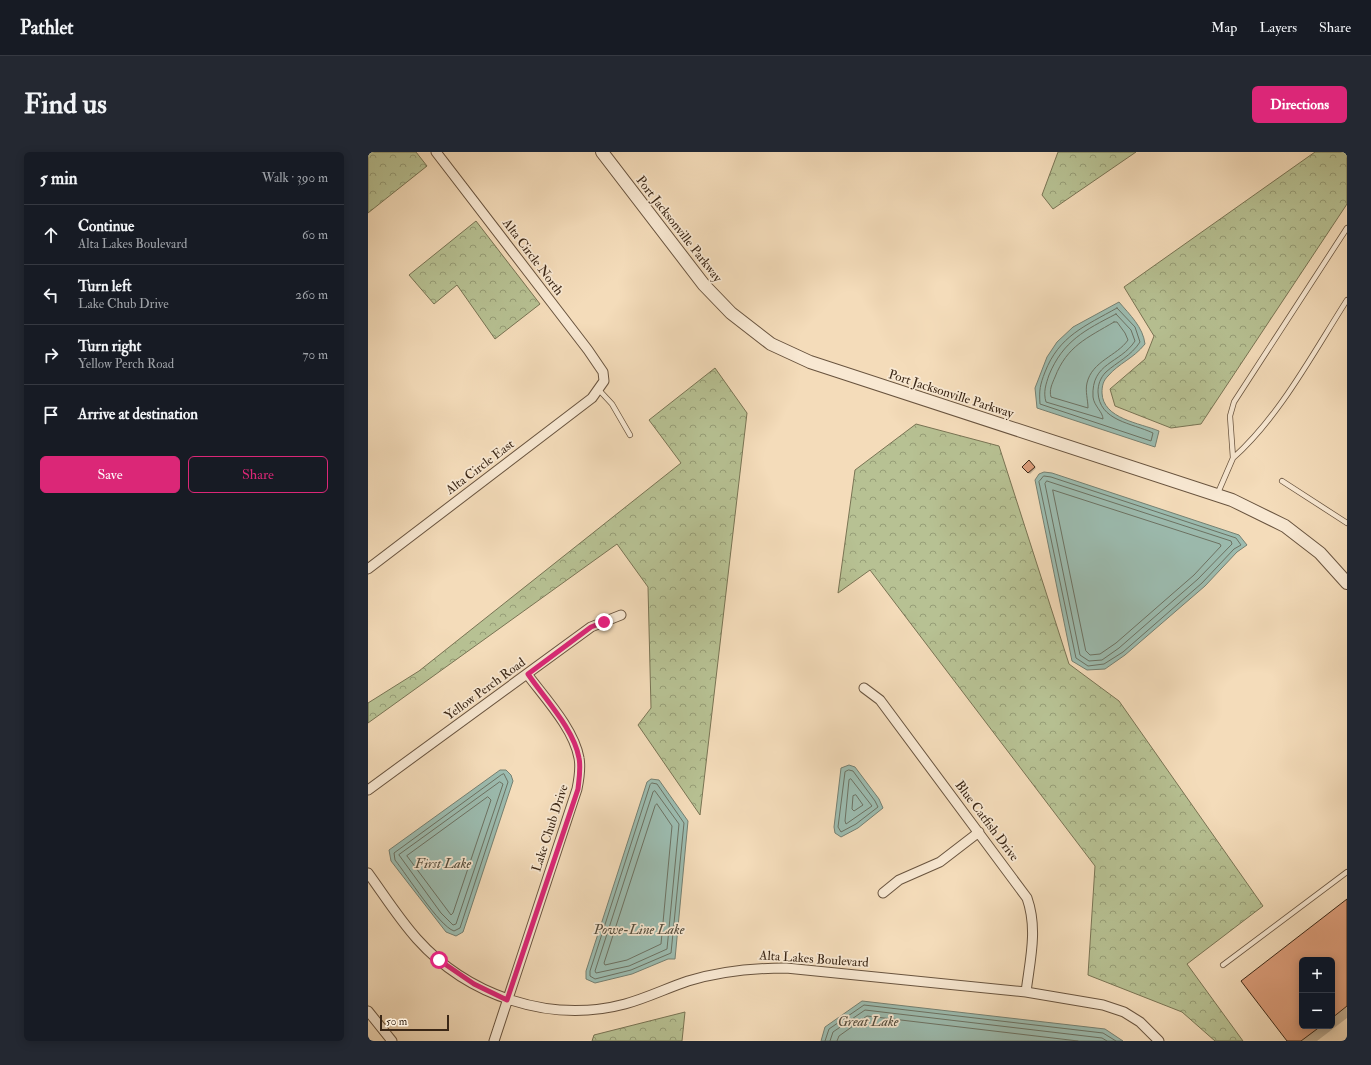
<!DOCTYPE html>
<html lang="en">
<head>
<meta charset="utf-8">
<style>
  :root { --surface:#171b24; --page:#242831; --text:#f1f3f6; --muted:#9ea1a6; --line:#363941; --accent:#db2777 }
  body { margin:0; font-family:"IM FELL Double Pica",serif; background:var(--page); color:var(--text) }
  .controls { position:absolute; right:12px; bottom:12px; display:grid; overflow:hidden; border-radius:6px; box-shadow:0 2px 10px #0003 }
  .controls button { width:36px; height:36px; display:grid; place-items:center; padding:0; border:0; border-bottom:1px solid var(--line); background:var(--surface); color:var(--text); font:20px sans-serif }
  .scale { position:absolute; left:12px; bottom:10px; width:69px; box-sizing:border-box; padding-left:4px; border:2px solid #3b2716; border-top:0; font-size:11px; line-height:14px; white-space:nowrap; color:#3b2716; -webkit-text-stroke:3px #f8e8d2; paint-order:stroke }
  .stop { position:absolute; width:12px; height:12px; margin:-9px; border:3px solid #db2777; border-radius:50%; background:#fff }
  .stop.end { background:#db2777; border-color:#fff; box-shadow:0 1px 4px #0008 }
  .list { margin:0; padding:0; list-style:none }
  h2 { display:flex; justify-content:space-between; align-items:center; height:52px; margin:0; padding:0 16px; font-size:17px }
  h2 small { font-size:13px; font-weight:400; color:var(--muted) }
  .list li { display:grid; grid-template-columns:26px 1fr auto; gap:12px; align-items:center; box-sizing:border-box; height:60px; padding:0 16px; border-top:1px solid var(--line) }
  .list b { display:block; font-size:15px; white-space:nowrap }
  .list p { margin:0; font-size:13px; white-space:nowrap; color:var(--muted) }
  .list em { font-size:13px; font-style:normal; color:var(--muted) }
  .actions { display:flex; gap:8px; padding:12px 16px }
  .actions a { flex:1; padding:9px 0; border:1px solid var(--accent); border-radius:6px; text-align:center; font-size:14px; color:var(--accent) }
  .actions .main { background:var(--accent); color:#fff }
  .icon { flex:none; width:22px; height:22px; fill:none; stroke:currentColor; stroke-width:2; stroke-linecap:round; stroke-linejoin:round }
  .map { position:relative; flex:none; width:979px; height:889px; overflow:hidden; border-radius:6px }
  header { display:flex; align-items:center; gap:24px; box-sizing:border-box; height:56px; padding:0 20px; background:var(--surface); border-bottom:1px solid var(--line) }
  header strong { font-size:19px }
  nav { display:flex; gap:22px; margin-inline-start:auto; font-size:14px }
  .intro { display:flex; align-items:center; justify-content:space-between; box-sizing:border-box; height:96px; padding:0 24px }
  h1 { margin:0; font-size:28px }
  .button { padding:10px 18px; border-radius:6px; background:var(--accent); color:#fff; font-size:14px; font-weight:700 }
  main { display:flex; gap:24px; padding:0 24px }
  aside { flex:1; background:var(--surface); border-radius:6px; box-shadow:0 2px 10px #0003 }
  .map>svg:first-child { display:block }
  .forest { fill:url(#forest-crowns); stroke:#797454 }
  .water { fill:#9cbcb0; stroke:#758072 }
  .shadow { fill:#0003; fill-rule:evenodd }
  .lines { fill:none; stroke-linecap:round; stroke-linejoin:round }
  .shore { stroke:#6c7263; stroke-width:1 }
  .building { fill:#dd9e7b; stroke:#3b2716 }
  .service-casing { stroke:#69543f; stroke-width:6 }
  .minor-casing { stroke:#69543f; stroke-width:11 }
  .tertiary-casing { stroke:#69543f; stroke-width:14 }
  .service { stroke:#f8e8d2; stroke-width:4.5 }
  .minor { stroke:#f8e8d2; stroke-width:9 }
  .tertiary { stroke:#f8e8d2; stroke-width:12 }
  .route { stroke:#db2777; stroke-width:5 }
  .labels { text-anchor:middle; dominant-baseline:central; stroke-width:3.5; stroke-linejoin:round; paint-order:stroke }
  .street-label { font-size:13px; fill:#3b2716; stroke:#f8e8d2 }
  .water-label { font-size:14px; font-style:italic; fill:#534c3c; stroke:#f8e8d2 }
</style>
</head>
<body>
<header>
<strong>Pathlet</strong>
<nav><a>Map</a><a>Layers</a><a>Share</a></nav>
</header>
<div class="intro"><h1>Find us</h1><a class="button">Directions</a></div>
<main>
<aside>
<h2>5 min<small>Walk · 390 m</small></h2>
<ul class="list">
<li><svg class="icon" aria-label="ahead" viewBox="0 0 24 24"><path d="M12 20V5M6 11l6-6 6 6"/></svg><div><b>Continue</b><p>Alta Lakes Boulevard</p></div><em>60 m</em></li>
<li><svg class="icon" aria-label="left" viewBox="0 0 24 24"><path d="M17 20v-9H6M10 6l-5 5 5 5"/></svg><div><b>Turn left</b><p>Lake Chub Drive</p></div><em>260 m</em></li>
<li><svg class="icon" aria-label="right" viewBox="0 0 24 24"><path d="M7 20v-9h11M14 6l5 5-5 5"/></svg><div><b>Turn right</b><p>Yellow Perch Road</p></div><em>70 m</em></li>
<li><svg class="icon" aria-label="arrive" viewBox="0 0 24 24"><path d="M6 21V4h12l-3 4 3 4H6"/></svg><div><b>Arrive at destination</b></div></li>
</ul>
<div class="actions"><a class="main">Save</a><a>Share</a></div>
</aside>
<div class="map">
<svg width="979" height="889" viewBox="0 0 979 889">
  <defs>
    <pattern id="forest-crowns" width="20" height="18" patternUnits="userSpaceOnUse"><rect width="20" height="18" fill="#b7c193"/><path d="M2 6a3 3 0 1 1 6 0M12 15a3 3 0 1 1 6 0" fill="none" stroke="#969d77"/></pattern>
  </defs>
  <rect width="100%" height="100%" fill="#f4dcba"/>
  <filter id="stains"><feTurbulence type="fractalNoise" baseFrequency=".005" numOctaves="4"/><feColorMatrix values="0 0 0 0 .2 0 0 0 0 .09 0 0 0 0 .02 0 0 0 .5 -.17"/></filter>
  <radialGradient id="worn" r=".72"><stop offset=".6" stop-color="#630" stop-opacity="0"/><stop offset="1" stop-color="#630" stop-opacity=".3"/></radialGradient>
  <!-- forest -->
  <path class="forest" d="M0 0H48L59 14 0 61Z
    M690 0H768L685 57 674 43Z
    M947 0H979V52L833 272 803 276 747 254 742 237 777 207 786 184 756 135Z
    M108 69 172 152 127 187 89 133 66 152 41 123Z
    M347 216 379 261 332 663 270 573 283 556 280 435 249 392 0 571V551L51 519 313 311 281 268Z
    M548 272 631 294 701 512 751 549 895 754 819 812 875 889H847L814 860 720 823 727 714 502 418 470 441 487 318Z
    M317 860 314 889H224L226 883Z"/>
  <!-- water -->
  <path class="water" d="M751 150C762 163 775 175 777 192 765 207 751 211 740 224 735 229 734 234 734 241 735 267 772 271 791 279L787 295 669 256 667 236 679 205 689 190 705 175Z
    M676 320 684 321 871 383 879 393 869 400 837 434 757 503 737 517 719 518 704 509 667 328 671 322Z
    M481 613 487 615 511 647 515 656 490 676 473 685 467 681 466 675 473 616Z
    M132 618H138L143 623 145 629 95 780 88 784 78 780 23 709 21 698Z
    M283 627 291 628 320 669 307 807H300L264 822 227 831 218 827V819L279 630Z
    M494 849 737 877 755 889H453L457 875Z"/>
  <!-- shadow -->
  <path class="shadow" d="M663 311 668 316 662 322 655 315Z
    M979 749V866L949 889H920L874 829ZM934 808H964V874H934Z"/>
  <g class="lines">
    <!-- shore -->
    <path class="shore" d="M749 156 767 175 772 190C763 204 749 210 738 220 732 226 730 233 730 240 731 269 764 271 785 281L783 289 672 252C671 238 672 233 677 220 691 184 717 174 749 156Z
      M748 162 763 178 767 189C752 212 723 210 725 245 726 254 735 260 735 267L678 250C675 240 678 232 681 223 695 189 717 178 748 162Z
      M746 170H749L757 181 760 188C749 204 724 209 719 231 717 239 720 248 720 256L683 245C681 238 684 232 687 225 699 194 719 186 746 170Z
      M676 324 683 325 868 386 873 393 866 397 834 431 755 500 736 512 720 514 708 506 671 330Z
      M679 329 863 389 864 392 830 427 751 496 734 508 721 509 712 503 677 332Z
      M685 338 852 392 853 394 826 423 748 491 732 502 722 503 718 499Z
      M481 618 485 619 507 649 510 655 488 672 473 680 470 675 477 620Z
      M136 622 140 630 92 776 86 779C71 774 39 723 27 708L26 701 133 623Z
      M483 627 504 654 478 672 477 669 481 628Z
      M132 630 135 632 88 772 85 773 73 761 31 703Z
      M284 631 289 632 316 671 303 801 263 818 227 827 222 824V819L282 633Z
      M287 639 311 672 299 797 261 814 228 821 227 819 285 640Z
      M488 643 495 653 486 659 484 657 485 644Z
      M120 645 123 648 85 761 83 763 39 704Z
      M289 652 304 674 293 792 259 808 237 813 236 811 287 654Z
      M457 889 461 877 496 853 735 881 748 889
      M462 889 465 880 497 858 734 886 739 889
      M469 889 471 884 499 864 710 889"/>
  </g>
  <!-- building -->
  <path class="building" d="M661 308 667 315 660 321 654 315Z
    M979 747V854L964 866V808H934V874H953L933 889H919L873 829Z"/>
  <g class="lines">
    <defs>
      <path id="service" d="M231 238 244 252 262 283
        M865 306C912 264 945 201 979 148
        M914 329 979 371
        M849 343 865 306 862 264 866 250 979 76
        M855 813 979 720"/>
      <path id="minor" d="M0 417 224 246 236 229 235 220 220 198 68 0
        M496 536 512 548 659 746C670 777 662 808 658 840
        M0 638 223 475 253 463
        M0 721C16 743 31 767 49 787 100 844 182 872 257 852 279 846 299 836 320 829 353 819 384 816 418 816L658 840 735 853 756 860 772 870 791 889
        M515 741 531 728 572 710 611 680
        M0 859 24 889
        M126 889 209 637C211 627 213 616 211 606 206 577 177 546 159 522"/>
      <path id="tertiary" d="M234 0 336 133 363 161 403 192 442 210 864 348 917 374 952 401 979 431"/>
    </defs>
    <!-- service casing -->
    <use href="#service" class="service-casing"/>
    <!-- minor casing -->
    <use href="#minor" class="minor-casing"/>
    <!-- tertiary casing -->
    <use href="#tertiary" class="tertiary-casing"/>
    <!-- service -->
    <use href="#service" class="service"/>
    <!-- minor -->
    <use href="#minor" class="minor"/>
    <!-- tertiary -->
    <use href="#tertiary" class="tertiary"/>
  </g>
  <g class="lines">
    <!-- route -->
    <path class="route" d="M71 808 106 832 139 848 210 637C211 627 213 616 211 606 206 577 176 546 160 522L223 475 236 470"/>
  </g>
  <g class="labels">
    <!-- street labels -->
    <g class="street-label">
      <text transform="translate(311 77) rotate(52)">Port Jacksonville Parkway</text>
      <text transform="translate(165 105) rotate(53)">Alta Circle North</text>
      <text transform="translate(583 242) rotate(18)">Port Jacksonville Parkway</text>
      <text transform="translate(112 315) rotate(-37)">Alta Circle East</text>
      <text transform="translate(117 537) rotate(-36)">Yellow Perch Road</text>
      <text transform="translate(619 669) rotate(53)">Blue Catfish Drive</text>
      <text transform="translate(182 676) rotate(-72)">Lake Chub Drive</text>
      <text transform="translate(446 807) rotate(4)">Alta Lakes Boulevard</text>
    </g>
    <!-- water labels -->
    <g class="water-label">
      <text x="75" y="711">First Lake</text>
      <text x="271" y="777">Powe-Line Lake</text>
      <text x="500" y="869">Great Lake</text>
    </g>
  </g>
  <rect width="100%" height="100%" filter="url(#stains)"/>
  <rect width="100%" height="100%" fill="url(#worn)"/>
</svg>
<div class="controls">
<button>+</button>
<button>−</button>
</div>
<div class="scale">50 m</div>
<div class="stop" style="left:71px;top:808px"></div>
<div class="stop end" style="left:236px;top:470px"></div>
</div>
</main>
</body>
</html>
